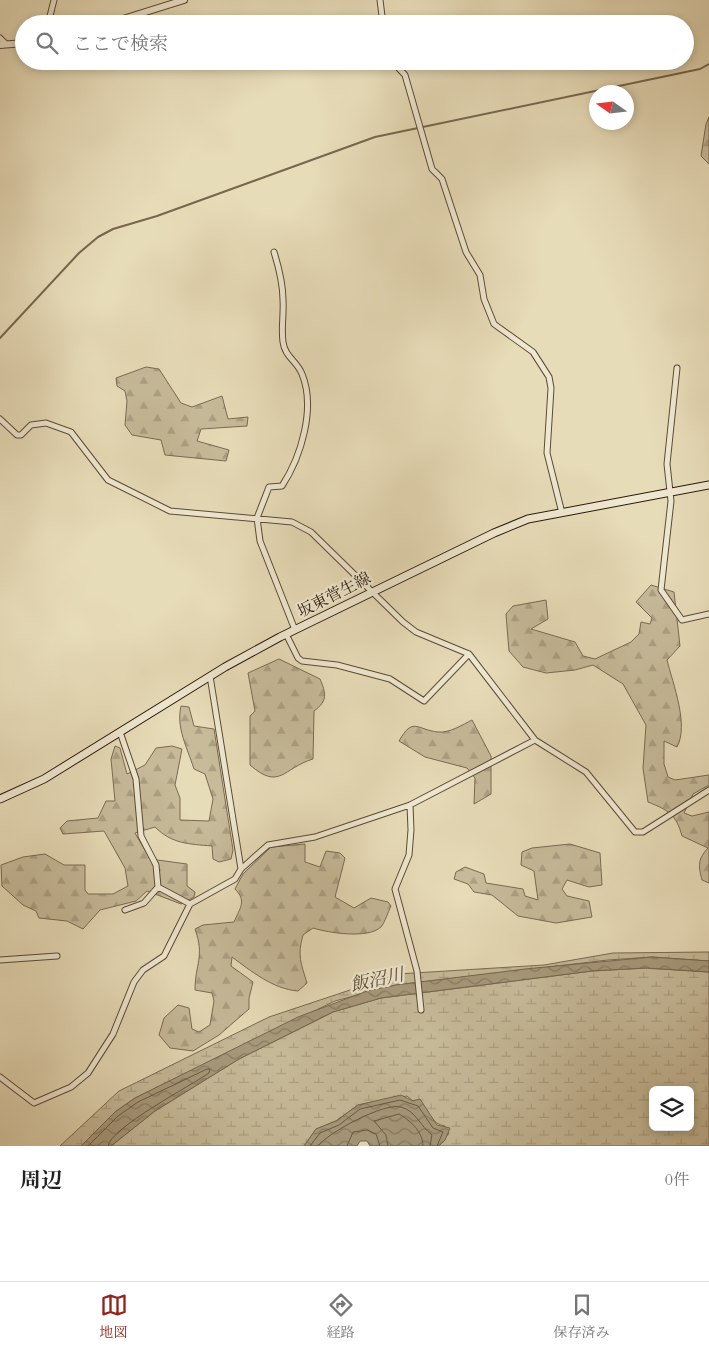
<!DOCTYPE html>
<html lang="ja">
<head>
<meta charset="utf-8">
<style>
  :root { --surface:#fff; --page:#f2f2f2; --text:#222; --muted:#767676; --line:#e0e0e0; --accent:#8f2418 }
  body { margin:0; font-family:Cardo,"Noto Serif JP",serif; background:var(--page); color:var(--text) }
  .controls { position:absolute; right:15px; bottom:15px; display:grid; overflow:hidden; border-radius:8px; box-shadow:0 2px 8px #0003 }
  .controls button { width:45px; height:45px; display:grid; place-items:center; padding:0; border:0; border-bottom:1px solid var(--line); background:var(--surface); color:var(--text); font:25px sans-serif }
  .compass { position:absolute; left:589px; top:85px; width:45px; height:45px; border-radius:50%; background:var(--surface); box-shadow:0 2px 8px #0003; rotate:284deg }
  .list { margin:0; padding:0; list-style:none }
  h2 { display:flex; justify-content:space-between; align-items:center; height:65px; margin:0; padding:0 20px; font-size:21px }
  h2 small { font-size:16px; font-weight:400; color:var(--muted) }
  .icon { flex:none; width:28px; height:28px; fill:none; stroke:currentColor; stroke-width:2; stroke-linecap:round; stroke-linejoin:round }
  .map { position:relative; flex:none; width:709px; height:1146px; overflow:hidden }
  .search { position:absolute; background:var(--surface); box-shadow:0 2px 8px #0003; left:15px; right:15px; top:15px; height:55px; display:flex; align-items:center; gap:12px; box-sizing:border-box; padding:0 18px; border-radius:28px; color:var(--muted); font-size:19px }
  .sheet { height:135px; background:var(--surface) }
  nav { display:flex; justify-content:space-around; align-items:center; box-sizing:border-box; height:70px; border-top:1px solid var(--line); background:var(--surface); font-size:14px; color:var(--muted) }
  nav a { display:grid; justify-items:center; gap:2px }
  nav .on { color:var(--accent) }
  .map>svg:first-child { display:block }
  .forest { fill:url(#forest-firs); stroke:#7a6a52 }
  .wetland { fill:url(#wetland-marsh); stroke:#7a6a52; fill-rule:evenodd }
  .water { fill:url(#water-waves); stroke:#76664e }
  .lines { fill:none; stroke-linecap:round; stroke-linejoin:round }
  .shore { stroke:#6a5a42; stroke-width:1 }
  .stream { stroke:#76664e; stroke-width:2 }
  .minor-casing { stroke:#5b4a35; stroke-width:7 }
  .tertiary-casing { stroke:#5b4a35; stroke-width:8 }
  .secondary-casing { stroke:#2c1909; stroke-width:9 }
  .minor { stroke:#efe8d1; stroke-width:5 }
  .tertiary { stroke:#efe8d1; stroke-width:6 }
  .secondary { stroke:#efe8d1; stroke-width:7 }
  .labels { text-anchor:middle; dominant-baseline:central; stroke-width:4.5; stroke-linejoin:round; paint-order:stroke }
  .street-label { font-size:16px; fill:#2c1909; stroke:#efe8d1 }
  .water-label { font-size:18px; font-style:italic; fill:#5d4d37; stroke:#efe8d1 }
</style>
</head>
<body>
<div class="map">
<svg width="709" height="1146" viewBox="0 0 709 1146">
  <defs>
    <pattern id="forest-firs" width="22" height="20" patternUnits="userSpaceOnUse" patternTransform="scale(1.25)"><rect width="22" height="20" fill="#c7bb9a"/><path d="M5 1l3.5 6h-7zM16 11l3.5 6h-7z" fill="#aba083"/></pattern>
    <pattern id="wetland-marsh" width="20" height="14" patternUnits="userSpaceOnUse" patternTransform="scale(1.25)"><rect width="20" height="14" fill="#c7bb9a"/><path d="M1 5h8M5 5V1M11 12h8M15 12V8" fill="none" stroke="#aba083"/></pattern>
    <pattern id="water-waves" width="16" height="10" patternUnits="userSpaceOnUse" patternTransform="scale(1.25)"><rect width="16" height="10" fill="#a79a7c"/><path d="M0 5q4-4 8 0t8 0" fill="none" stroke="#887d64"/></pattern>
  </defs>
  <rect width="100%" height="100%" fill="#e7dcb8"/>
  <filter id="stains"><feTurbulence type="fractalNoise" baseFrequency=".004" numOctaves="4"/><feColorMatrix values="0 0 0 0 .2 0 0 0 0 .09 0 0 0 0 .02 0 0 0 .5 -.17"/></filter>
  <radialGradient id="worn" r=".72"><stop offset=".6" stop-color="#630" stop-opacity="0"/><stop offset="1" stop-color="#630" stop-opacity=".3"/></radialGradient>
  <!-- forest -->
  <path class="forest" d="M709 117V164L701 156 706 124Z
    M146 367 159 369 181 403 192 407 222 396 228 419 248 417 247 426 201 429 197 441 229 450 226 461 165 455 161 440 132 435 125 425 127 401 125 391 117 386 116 378Z
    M651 585 674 592 680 646 667 660C673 684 689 725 677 747L664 741V764L668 777 675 780 709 775V785L693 794 684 813 692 816 709 812V883L702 880C698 865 698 859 708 848L682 836C676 814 668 810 648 802L643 768 646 725 623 684 593 665 575 670 546 673 523 667 509 651 506 614 513 606 546 600 548 619 531 629 575 642 583 656 595 659 631 642 639 634 641 622 650 624 652 618 636 602Z
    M279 659 320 679C326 693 328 701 314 711L313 759C283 768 280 791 250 765V716L255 711 248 673Z
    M181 706 189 707 194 726 214 729 233 850 231 859 219 862 213 859 212 846C189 844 172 844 155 827L135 833 150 859 187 864V886L195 892 194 897 181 904 147 891 136 901 100 910 83 929 67 921 39 918 36 911 23 905 2 886 1 865 23 857 45 854 64 865H85V890L88 894H113L128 886 125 868 104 831 63 834 60 828 67 821 98 818 106 801H115L111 759 115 746 120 748 127 774 145 765 156 748 172 746 182 749 175 785 180 798V820L209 821 213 799 205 774 194 769C187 747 176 728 181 706Z
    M472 720 491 756V794L474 804 475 778 467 768 425 757 399 741C413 716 417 730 438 732 450 733 462 725 472 720Z
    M305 844V862L320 867 326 851 340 853 345 858 335 897 354 908 371 898 388 902 391 906C388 912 385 922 381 927 368 939 329 933 313 928L303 935C297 956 301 963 307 983L298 991C273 989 251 971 232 957L231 966 253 982 249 998V1009L219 1035 193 1051 170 1048 159 1035 164 1018 178 1005 189 1008 192 1029 199 1032 210 1025 214 1001 212 993 195 990C195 964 205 957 195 929L203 925 234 922C240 908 247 901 235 889L243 874 271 847Z
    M570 844 600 853 602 885 589 887 567 880 562 889 567 896 589 901 592 917 556 923 518 916 492 895 474 892 468 884 454 879 456 872 465 867 484 874 486 883 523 889 525 896 538 900 534 871 521 865 522 852 532 848Z"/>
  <!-- wetland -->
  <path class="wetland" d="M709 952V961L652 957 608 960 396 985 335 1001 135 1098 115 1112 81 1146H60L119 1091 269 1017 398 974 544 965 613 953Z
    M646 968 709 972V1146H439L449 1133 445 1126C431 1124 427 1111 420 1100L413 1101 407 1096 358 1105 336 1121 316 1129 304 1146H111L155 1111 239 1059 333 1012 381 998 592 971ZM653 1090H690V1127H653Z"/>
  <!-- water -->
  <path class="water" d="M652 957 709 961V972L646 968 592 971 381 998 333 1012 239 1059 155 1111 111 1146H81L115 1112 135 1098 298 1017 367 991 396 985 525 969Z
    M401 1095 413 1101 420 1099 437 1125 450 1128 445 1140 439 1146H370L367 1141H360L357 1146H304L316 1129 336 1121 358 1105Z"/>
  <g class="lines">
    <!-- shore -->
    <path class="shore" d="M88 1146 118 1116 138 1102 207 1069H210L209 1073C192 1085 110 1128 108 1146
      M310 1146 320 1133 339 1125 360 1109 400 1100 418 1106 433 1128 443 1132 437 1146
      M318 1146C327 1133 385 1102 401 1107 416 1111 420 1126 432 1135L430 1146
      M347 1146 353 1132 367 1130 376 1134 380 1146
      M388 1146 386 1135 374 1121 399 1114C411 1121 423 1132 423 1146"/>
    <!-- stream -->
    <path class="stream" d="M0 338 79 253 98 237 113 229 157 216 375 137 700 69 709 64"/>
    <defs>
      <path id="minor" d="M380 0 383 24
        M48 24 54 0
        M0 38 6 44
        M392 61 405 75 432 169 442 179 466 252 480 275 484 299 494 324 533 352 549 377 551 388 547 453 562 513
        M274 252C279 268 283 283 283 300 284 314 281 328 283 342 285 357 297 361 302 374 316 408 301 457 282 486L269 487 257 518 260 541 295 630
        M677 368 667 464 671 501 661 590 682 620 709 614
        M0 419 17 435H21L31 425 46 423 71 432 108 480 170 511 292 522 311 532 403 622 416 632 469 654 535 740 586 772 635 832H643L709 790
        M286 634 298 658 302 661 337 665 390 679 424 701 469 654
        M210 676 241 869
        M120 732 136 779 141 836 156 865 158 887 144 903 125 910
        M410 805 411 830 409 855 395 889 417 971 421 1010
        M158 887 190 904
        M0 960 57 956
        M0 1077 34 1103 71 1087 88 1073 113 1034 134 982 143 970 164 956 190 904 235 879 241 869 268 845 315 837 410 805 535 740"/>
      <path id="tertiary" d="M107 24 184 0
        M0 45 24 43"/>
      <path id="secondary" d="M0 799 44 779 225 667 280 637 494 533 528 519 709 485"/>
    </defs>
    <!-- minor casing -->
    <use href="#minor" class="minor-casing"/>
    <!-- tertiary casing -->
    <use href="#tertiary" class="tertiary-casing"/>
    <!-- secondary casing -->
    <use href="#secondary" class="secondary-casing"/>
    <!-- minor -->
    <use href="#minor" class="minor"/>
    <!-- tertiary -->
    <use href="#tertiary" class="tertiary"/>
    <!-- secondary -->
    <use href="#secondary" class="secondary"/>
  </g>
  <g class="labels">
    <!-- street labels -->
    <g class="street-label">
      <text transform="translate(334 595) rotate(-27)">坂東菅生線</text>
    </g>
    <!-- water labels -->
    <g class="water-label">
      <text transform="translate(377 980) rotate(-12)">飯沼川</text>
    </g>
  </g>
  <rect width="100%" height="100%" filter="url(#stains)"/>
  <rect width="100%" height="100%" fill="url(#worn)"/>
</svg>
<div class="controls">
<button><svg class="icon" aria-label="layers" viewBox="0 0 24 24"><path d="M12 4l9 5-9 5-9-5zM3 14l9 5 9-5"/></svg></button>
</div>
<svg class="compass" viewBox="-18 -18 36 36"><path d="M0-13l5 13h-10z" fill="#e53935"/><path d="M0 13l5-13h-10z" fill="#767676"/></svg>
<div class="search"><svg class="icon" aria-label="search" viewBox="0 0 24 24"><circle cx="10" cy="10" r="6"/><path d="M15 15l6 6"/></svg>ここで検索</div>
</div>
<section class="sheet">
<h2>周辺<small>0件</small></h2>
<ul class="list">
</ul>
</section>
<nav>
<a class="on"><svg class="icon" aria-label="map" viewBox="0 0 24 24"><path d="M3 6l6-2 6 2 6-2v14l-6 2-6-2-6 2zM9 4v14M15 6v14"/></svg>地図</a>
<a><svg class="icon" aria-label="directions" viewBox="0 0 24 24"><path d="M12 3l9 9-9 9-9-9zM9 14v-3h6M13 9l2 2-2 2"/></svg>経路</a>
<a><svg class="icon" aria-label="saved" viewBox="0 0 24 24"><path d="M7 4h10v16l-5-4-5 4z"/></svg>保存済み</a>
</nav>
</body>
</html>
